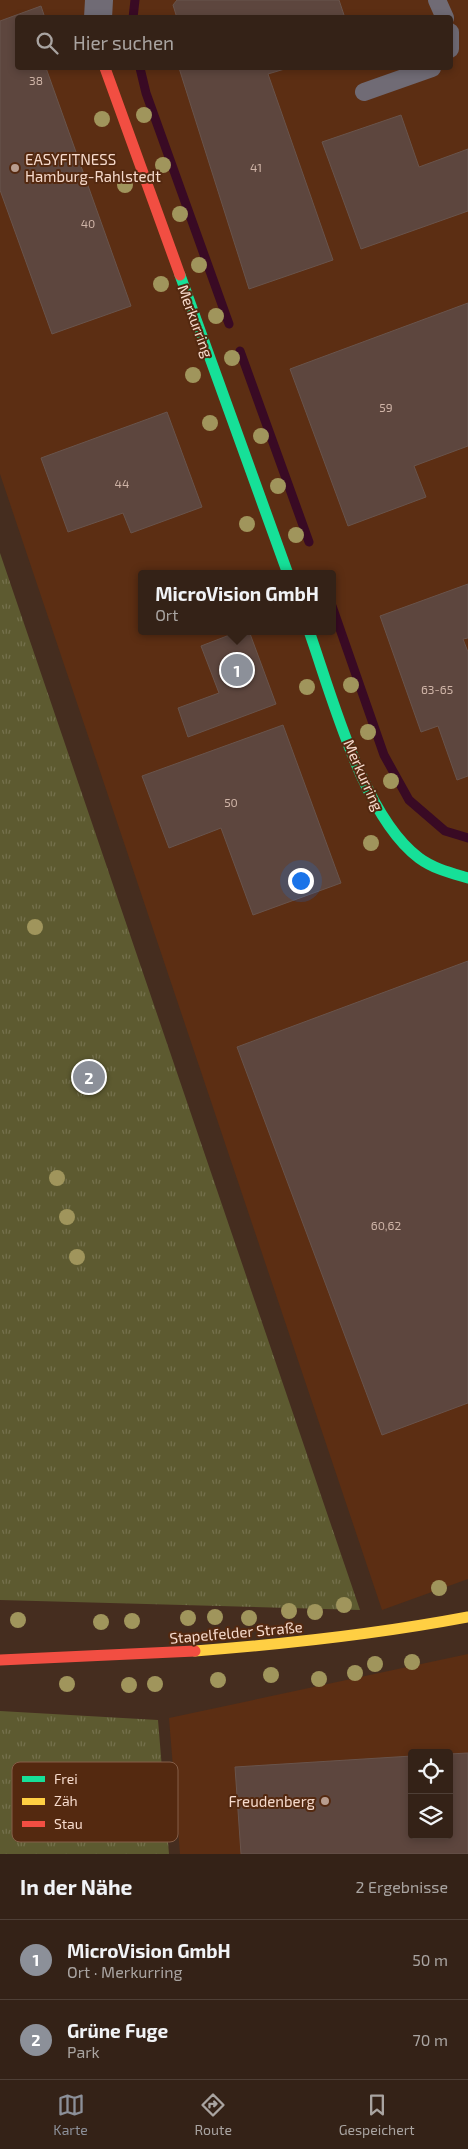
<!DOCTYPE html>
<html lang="de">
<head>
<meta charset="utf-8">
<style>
  :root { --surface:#342217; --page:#3f2f24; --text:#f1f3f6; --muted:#a9a4a1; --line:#4e3f36; --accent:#8c9099 }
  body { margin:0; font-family:"Exo 2",sans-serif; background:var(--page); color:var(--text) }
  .controls { position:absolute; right:15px; bottom:15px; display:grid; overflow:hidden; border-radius:5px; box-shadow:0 2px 8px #0003 }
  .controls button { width:45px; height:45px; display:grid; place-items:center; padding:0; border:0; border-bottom:1px solid var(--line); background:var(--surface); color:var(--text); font:25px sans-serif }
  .you { position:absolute; left:300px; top:880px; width:18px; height:18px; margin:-12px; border:4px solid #fff; border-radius:50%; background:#1a73e8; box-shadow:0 0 0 8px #1a73e833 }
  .badge { display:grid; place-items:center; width:32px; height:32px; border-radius:50%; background:var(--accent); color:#fff; font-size:16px; font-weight:700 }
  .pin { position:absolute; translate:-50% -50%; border:2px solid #fff; box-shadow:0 1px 5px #0006 }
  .popup { position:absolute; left:138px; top:570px; width:198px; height:65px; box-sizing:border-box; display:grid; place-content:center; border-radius:5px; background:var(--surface); filter:drop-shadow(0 1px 4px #0005); font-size:16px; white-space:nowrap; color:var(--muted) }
  .popup b { font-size:19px; color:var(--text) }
  .popup::after { content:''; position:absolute; left:50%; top:100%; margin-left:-10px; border:10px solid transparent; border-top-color:var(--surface) }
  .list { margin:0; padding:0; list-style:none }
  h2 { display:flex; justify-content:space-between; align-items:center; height:65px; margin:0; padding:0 20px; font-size:21px }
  h2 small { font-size:16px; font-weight:400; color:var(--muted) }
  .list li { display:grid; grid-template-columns:32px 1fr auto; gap:15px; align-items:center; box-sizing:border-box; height:80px; padding:0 20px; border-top:1px solid var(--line) }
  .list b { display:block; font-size:19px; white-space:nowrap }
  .list p { margin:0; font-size:16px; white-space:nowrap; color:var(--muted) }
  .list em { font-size:16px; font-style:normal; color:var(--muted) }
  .icon { flex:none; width:28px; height:28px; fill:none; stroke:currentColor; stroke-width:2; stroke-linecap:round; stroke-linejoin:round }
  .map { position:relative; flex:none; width:468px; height:1854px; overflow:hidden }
  .search { position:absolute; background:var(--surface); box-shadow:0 2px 8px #0003; left:15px; right:15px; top:15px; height:55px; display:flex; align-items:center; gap:12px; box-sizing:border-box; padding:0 18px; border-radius:5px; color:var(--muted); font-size:19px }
  .sheet { height:225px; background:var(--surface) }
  nav { display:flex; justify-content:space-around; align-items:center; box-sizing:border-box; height:70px; border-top:1px solid var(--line); background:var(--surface); font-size:14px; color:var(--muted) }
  nav a { display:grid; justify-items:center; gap:2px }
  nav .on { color:var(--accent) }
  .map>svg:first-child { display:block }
  .built { fill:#5c2e13; fill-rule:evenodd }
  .park { fill:url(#park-tufts) }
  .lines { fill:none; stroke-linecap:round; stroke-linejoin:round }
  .stream { stroke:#390a24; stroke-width:9 }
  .building { fill:#5d463e; stroke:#69544c }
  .lane { stroke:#706b75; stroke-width:18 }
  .street { stroke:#706b75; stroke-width:28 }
  .fast { stroke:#16e098; stroke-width:11 }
  .slow { stroke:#ffcf43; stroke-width:11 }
  .jam { stroke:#f24e42; stroke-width:11 }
  .tree { fill:#a0955c }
  .poi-dot { fill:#b89d8f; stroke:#542910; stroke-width:2 }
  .labels { text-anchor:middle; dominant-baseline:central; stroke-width:4; stroke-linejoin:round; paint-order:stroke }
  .number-label { font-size:12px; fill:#d0b5a8 }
  .poi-label { font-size:15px; fill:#f6dacc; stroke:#542910; text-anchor:start }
  .street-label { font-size:15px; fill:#f6dacc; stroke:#542910 }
  .key { fill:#542910; stroke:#855e48; stroke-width:1 }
  .key-label { font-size:14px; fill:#f6dacc }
</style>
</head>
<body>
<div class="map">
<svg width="468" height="1854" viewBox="0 0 468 1854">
  <defs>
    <pattern id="park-tufts" width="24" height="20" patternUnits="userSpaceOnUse" patternTransform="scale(1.25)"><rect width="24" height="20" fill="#5d5a30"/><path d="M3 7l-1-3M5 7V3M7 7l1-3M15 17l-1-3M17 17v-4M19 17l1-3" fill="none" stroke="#75714d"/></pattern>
  </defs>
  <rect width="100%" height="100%" fill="#452d1f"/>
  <!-- built -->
  <path class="built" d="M0 0H468V1579L382 1610 0 474ZM18 18H450V68H18ZM142 574H332V631H142Z
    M468 1654V1854H180L169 1718ZM412 1753H449V1835H412Z"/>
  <!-- park -->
  <path class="park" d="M0 553 360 1610 0 1600Z
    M0 1711 158 1720 169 1854H0Z"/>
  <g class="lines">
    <!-- stream -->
    <path class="stream" d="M133 18 135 0
      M140 68 146 93 229 324
      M240 351 309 542
      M332 606 384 755 409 800 445 831 468 838"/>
  </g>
  <!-- building -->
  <path class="building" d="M177 0H339L345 18H177L173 5Z
    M41 6 45 18H18V68H46L131 306 52 334 0 190V21Z
    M179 68H288L268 74 333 260 249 289Z
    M401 115 419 167 468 149V211L361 249 322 142Z
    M468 303V446L414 466 426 497 348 526 290 369Z
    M167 412 202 507 131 533 123 513 68 532 41 458Z
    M468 584V638L463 639 468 652V776L457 780 438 726 421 732 380 616Z
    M240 631H249L276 704 188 737 178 708 219 693 201 646Z
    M283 725 341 883 253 915 221 828 169 848 142 776Z
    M468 961V1403L382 1435 237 1047Z
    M468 1753V1854H241L235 1767 412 1756V1835H449V1754Z"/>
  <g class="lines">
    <!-- lane -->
    <path class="lane" d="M437 0 445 18
      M450 32V49
      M364 92 432 68"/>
    <!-- street -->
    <path class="street" d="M98 18 99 0"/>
    <!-- fast -->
    <path class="fast" d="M180 275 288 574
      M309 631C332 696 363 816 419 858 434 869 451 873 468 878"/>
    <!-- slow -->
    <path class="slow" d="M195 1651C287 1644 378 1634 468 1617"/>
    <!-- jam -->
    <path class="jam" d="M105 68 180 275
      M0 1660 195 1651"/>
  </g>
  <!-- trees -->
  <g class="tree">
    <circle cx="144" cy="115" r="8"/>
    <circle cx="102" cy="119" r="8"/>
    <circle cx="163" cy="165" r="8"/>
    <circle cx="125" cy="185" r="8"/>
    <circle cx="180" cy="214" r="8"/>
    <circle cx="199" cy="265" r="8"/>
    <circle cx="161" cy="284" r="8"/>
    <circle cx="216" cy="316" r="8"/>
    <circle cx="232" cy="358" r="8"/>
    <circle cx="193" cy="375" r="8"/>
    <circle cx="210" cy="423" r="8"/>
    <circle cx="261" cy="436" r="8"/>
    <circle cx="278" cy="486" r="8"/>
    <circle cx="247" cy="524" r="8"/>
    <circle cx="296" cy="535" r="8"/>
    <circle cx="351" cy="685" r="8"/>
    <circle cx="307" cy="687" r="8"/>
    <circle cx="368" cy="732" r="8"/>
    <circle cx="391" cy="781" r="8"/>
    <circle cx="371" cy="843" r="8"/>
    <circle cx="35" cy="927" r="8"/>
    <circle cx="57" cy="1178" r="8"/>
    <circle cx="67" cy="1217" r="8"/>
    <circle cx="77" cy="1257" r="8"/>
    <circle cx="439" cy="1588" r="8"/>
    <circle cx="344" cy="1605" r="8"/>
    <circle cx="289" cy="1611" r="8"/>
    <circle cx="315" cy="1612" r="8"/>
    <circle cx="215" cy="1617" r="8"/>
    <circle cx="188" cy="1618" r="8"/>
    <circle cx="249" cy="1618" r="8"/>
    <circle cx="18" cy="1620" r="8"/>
    <circle cx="132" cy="1621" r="8"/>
    <circle cx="101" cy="1622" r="8"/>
    <circle cx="412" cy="1662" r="8"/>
    <circle cx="375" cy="1664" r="8"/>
    <circle cx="355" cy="1673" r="8"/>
    <circle cx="271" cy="1675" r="8"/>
    <circle cx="319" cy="1679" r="8"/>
    <circle cx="218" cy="1680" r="8"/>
    <circle cx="67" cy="1684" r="8"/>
    <circle cx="155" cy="1684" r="8"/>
    <circle cx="129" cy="1685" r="8"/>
  </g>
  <!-- markers -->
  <g class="poi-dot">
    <circle cx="15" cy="168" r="5"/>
    <circle cx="325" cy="1801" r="5"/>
  </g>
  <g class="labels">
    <!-- number labels -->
    <g class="number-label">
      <text x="36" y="80">38</text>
      <text x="256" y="167">41</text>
      <text x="88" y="223">40</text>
      <text x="386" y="407">59</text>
      <text x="122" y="483">44</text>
      <text x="437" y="689">63-65</text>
      <text x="231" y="802">50</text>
      <text x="386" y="1225">60,62</text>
    </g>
    <!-- poi labels -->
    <g class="poi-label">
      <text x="25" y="159">EASYFITNESS<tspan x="25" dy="17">Hamburg-Rahlstedt</tspan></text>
      <text x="315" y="1801" text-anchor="end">Freudenberg</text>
    </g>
    <!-- street labels -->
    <g class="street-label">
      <text transform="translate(196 321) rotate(70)">Merkurring</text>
      <text transform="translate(364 775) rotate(66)">Merkurring</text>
      <text transform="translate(236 1632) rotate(-5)">Stapelfelder Straße</text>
    </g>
  </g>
  <!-- legend -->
  <rect x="12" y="1762" width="166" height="80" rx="8" class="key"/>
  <rect x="22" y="1776" width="23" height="6" fill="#16e098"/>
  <rect x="22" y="1798" width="23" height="7" fill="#ffcf43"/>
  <rect x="22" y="1821" width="23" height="6" fill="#f24e42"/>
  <g class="key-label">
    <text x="54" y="1784">Frei</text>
    <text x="54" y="1806">Zäh</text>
    <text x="54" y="1829">Stau</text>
  </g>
</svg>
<div class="controls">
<button><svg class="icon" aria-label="locate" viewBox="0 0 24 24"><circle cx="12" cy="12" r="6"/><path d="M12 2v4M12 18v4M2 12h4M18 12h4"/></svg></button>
<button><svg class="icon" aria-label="layers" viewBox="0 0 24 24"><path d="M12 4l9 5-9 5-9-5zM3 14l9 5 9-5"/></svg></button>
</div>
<div class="you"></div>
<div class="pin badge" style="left:237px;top:670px">1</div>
<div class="popup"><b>MicroVision GmbH</b>Ort</div>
<div class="pin badge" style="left:89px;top:1077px">2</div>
<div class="search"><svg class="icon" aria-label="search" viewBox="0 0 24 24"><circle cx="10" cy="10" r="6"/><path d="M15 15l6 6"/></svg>Hier suchen</div>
</div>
<section class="sheet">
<h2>In der Nähe<small>2 Ergebnisse</small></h2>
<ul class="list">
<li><span class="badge">1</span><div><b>MicroVision GmbH</b><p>Ort · Merkurring</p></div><em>50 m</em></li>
<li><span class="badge">2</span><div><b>Grüne Fuge</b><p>Park</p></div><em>70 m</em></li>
</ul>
</section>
<nav>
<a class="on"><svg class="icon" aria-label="map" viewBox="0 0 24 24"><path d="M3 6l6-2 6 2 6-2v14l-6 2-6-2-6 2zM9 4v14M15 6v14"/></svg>Karte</a>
<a><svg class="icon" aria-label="directions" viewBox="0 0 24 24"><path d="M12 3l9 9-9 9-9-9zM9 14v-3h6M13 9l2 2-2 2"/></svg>Route</a>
<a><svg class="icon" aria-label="saved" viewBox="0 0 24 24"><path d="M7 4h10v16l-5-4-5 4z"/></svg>Gespeichert</a>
</nav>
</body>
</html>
